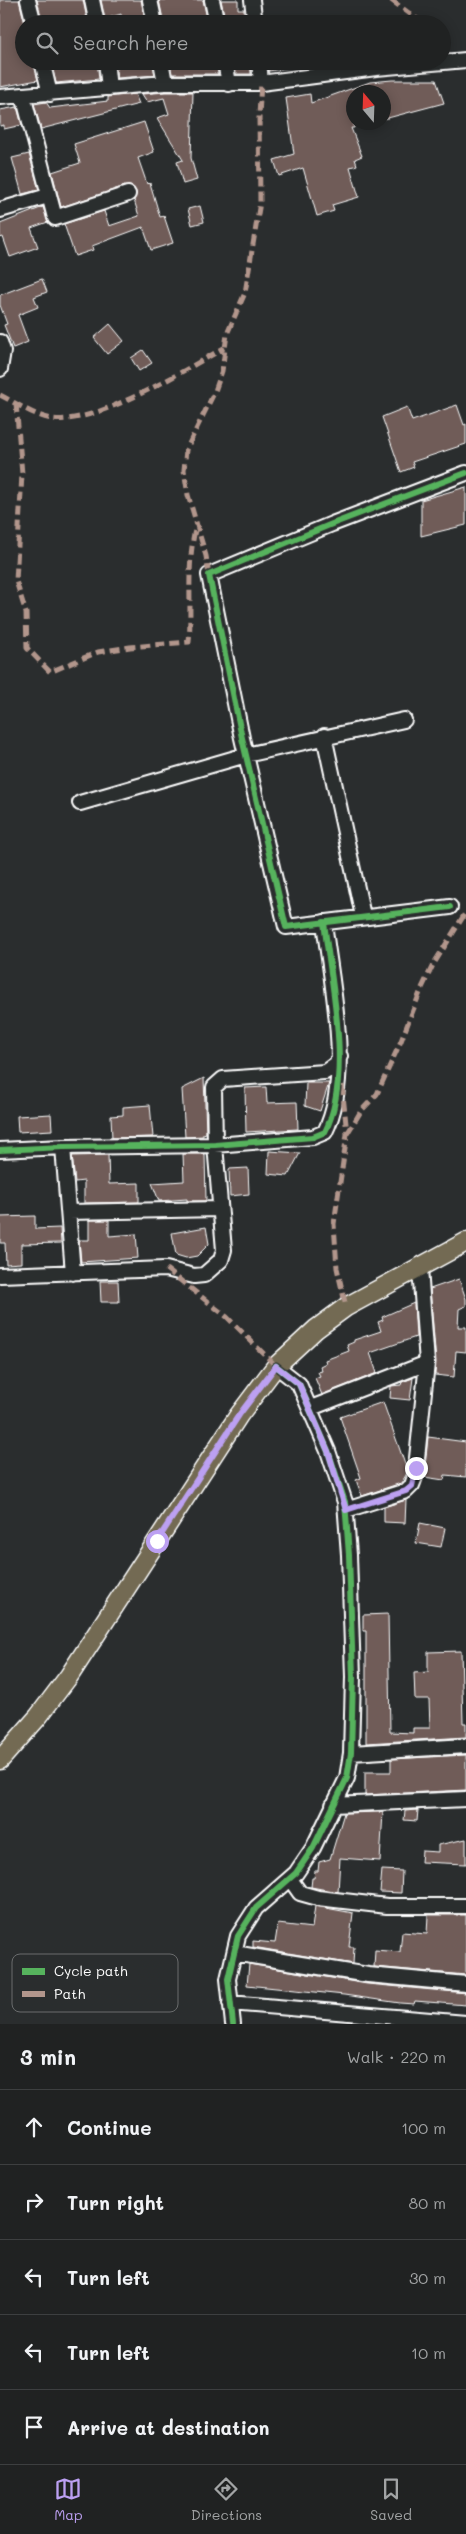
<!DOCTYPE html>
<html lang="en">
<head>
<meta charset="utf-8">
<style>
  :root { --surface:#202222; --page:#282a2a; --text:#f1f3f6; --muted:#a2a4a5; --line:#3d3f40; --accent:#bca0f2 }
  body { margin:0; font-family:Mali,sans-serif; background:var(--page); color:var(--text) }
  .compass { position:absolute; left:346px; top:85px; width:45px; height:45px; border-radius:50%; background:var(--surface); box-shadow:0 2px 12px #0003; rotate:341deg }
  .stop { position:absolute; width:15px; height:15px; margin:-11px; border:4px solid #bca0f2; border-radius:50%; background:#fff }
  .stop.end { background:#bca0f2; border-color:#fff; box-shadow:0 1px 5px #0008 }
  .list { margin:0; padding:0; list-style:none }
  h2 { display:flex; justify-content:space-between; align-items:center; height:65px; margin:0; padding:0 20px; font-size:21px }
  h2 small { font-size:16px; font-weight:400; color:var(--muted) }
  .list li { display:grid; grid-template-columns:32px 1fr auto; gap:15px; align-items:center; box-sizing:border-box; height:75px; padding:0 20px; border-top:1px solid var(--line) }
  .list b { display:block; font-size:19px; white-space:nowrap }
  .list em { font-size:16px; font-style:normal; color:var(--muted) }
  .icon { flex:none; width:28px; height:28px; fill:none; stroke:currentColor; stroke-width:2; stroke-linecap:round; stroke-linejoin:round }
  .map { position:relative; flex:none; width:466px; height:2024px; overflow:hidden }
  .search { position:absolute; background:var(--surface); box-shadow:0 2px 12px #0003; left:15px; right:15px; top:15px; height:55px; display:flex; align-items:center; gap:12px; box-sizing:border-box; padding:0 18px; border-radius:28px; color:var(--muted); font-size:19px }
  .sheet { height:440px; background:var(--surface) }
  nav { display:flex; justify-content:space-around; align-items:center; box-sizing:border-box; height:70px; border-top:1px solid var(--line); background:var(--surface); font-size:14px; color:var(--muted) }
  nav a { display:grid; justify-items:center; gap:2px }
  nav .on { color:var(--accent) }
  .map>svg:first-child { display:block }
  .building { fill:#6f5c59; stroke:#fff }
  .lines { fill:none; stroke-linecap:round; stroke-linejoin:round }
  .minor-casing { stroke:#fff; stroke-width:18 }
  .major-casing { stroke:#fff; stroke-width:21 }
  .minor { stroke:#2a2d2e; stroke-width:14 }
  .major { stroke:#736b52; stroke-width:18 }
  .quiet { stroke:#b2968c; stroke-width:5; stroke-dasharray:10 5; stroke-linecap:butt }
  .cycleway-casing { stroke:#2a2d2e; stroke-width:9 }
  .cycleway { stroke:#56b35d; stroke-width:6 }
  .route { stroke:#bca0f2; stroke-width:6 }
  .key { fill:#2a2d2e; stroke:#6a6c6d; stroke-width:1 }
  .key-label { font-size:14px; fill:#fff }
</style>
</head>
<body>
<div class="map">
<svg width="466" height="2024" viewBox="0 0 466 2024">
  <rect width="100%" height="100%" fill="#2a2d2e"/>
  <filter id="ink" filterUnits="userSpaceOnUse"><feTurbulence type="fractalNoise" baseFrequency=".02" numOctaves="2"/><feDisplacementMap in="SourceGraphic" scale="10" xChannelSelector="R" yChannelSelector="G"/><feConvolveMatrix kernelMatrix="1 2 1 2 8 2 1 2 1" color-interpolation-filters="sRGB"/></filter>
  <g filter="url(#ink)">
    <!-- building -->
    <path class="building" d="M0 0H19L25 24 24 61H33L38 80 0 87Z
      M37 0H83L88 24H43Z
      M101 0H141L146 24H122L121 14 105 19Z
      M159 0H203L207 19 187 20V24H164Z
      M221 0H238V9H244V23H226Z
      M51 61H97L99 79 56 83Z
      M115 61H152L155 75 117 78Z
      M170 61H216L218 74H172Z
      M234 61H250L251 74H236Z
      M268 61H291V67L269 71Z
      M392 80H436L444 103 384 119V92H354V128H351L362 156 355 159 357 165 350 167 359 197 332 205 334 211 317 216 303 168 279 176 274 160 294 154 286 98 310 94 311 103 370 82Z
      M165 92H193L191 158 197 180 183 184 177 162 183 160 157 118 169 114 164 98 147 102 142 94Z
      M135 94 139 104 41 129 34 104 46 102 50 108 108 101V97Z
      M17 107 22 125 4 129V125L0 126V110Z
      M144 122 154 152 138 158 147 184 150 183 160 217 164 216 173 243 151 250 143 227 92 246 93 250 75 256 64 224 104 211 109 226 139 216 134 200 136 192 133 187 125 186 61 207 52 172 80 163 74 144Z
      M29 154 39 190 22 194 12 158Z
      M200 206 204 222 192 225 188 209Z
      M43 207 48 222 31 228 38 247 10 257 3 237 0 238V224Z
      M42 279 47 292 34 297 38 307 18 315 28 342 13 348 4 325 7 324 0 305V295Z
      M110 324 124 341 107 354 94 338Z
      M143 350 152 363 139 371 131 358Z
      M457 405 464 425 466 424V444L412 462 414 467 401 472 382 417 407 407 412 421Z
      M466 487V525L421 536V500Z
      M204 1078 206 1133 203 1134V1136L185 1137 182 1089Z
      M306 1083H329L320 1111 305 1106Z
      M266 1087 267 1103 297 1102 298 1129 246 1132 245 1088Z
      M150 1105 153 1137 112 1138 111 1116 123 1115V1107Z
      M51 1114 52 1130 18 1132 17 1116Z
      M269 1151 300 1153 288 1176 268 1174Z
      M183 1154H205L206 1201H187V1199L159 1201 152 1183 184 1181Z
      M108 1155 109 1184 139 1183V1202L84 1203V1181L75 1182 72 1156Z
      M248 1168 249 1194 230 1196 229 1169Z
      M35 1216V1229L60 1228 61 1243 21 1244V1263L6 1264 5 1243H0V1217Z
      M89 1220H109V1236L136 1234 138 1258 81 1262 79 1240H89Z
      M206 1227 209 1244 197 1256 186 1258 176 1255 172 1233Z
      M459 1279 466 1299V1306L459 1309 458 1327H466V1352L456 1351 454 1377 435 1375 436 1362 430 1289Z
      M100 1281H118L119 1302H101Z
      M414 1303 416 1337 370 1353 377 1373 322 1395 315 1378 320 1376 318 1372 322 1371 320 1366 326 1363 325 1360 349 1351 347 1345 354 1342V1340L381 1331 378 1322 383 1320 382 1317Z
      M413 1378 410 1400 390 1398 391 1386 401 1385 402 1382Z
      M383 1402 407 1470 406 1475 401 1483 362 1496 356 1480 361 1478 340 1417Z
      M428 1437 466 1442V1477L445 1475 444 1480 424 1477Z
      M406 1500 405 1523 384 1522V1507Z
      M420 1523 445 1528 441 1547 416 1543Z
      M388 1614 390 1732 413 1733V1728H430L429 1699H415L414 1673 428 1672V1652L461 1651 463 1723H466V1737L366 1743V1631H363V1615Z
      M466 1755V1790L365 1795V1772H391V1759Z
      M418 1810 417 1821 404 1820 405 1811Z
      M383 1812 380 1861 340 1858 338 1892 311 1887 312 1878H314L315 1871H318L319 1862 330 1859 344 1813Z
      M466 1839V1864L421 1862 422 1851 438 1852V1845Z
      M382 1870 402 1871 401 1893 380 1892Z
      M315 1906 353 1913 349 1947H354L353 1964 253 1947V1941L275 1943 278 1924 312 1928Z
      M428 1915H466V1975L374 1967 375 1950 400 1952 402 1932 427 1934Z
      M249 1964 367 1984 466 1993V2005L415 2001 414 2004 400 2003 344 1995 247 1985Z"/>
    <g class="lines">
      <defs>
        <path id="minor" d="M28 0 34 24
          M92 0 97 24
          M150 0 155 24
          M212 0 217 24
          M252 0 255 24
          M42 61 50 94
          M106 61 109 88
          M161 61 165 83
          M225 61 229 84
          M259 61 261 83
          M23 95 55 218 128 194
          M0 97 165 83H261L376 68 466 60
          M0 210 48 196
          M0 342 3 351 0 369
          M324 736 363 916
          M80 803 246 755 404 720
          M450 907 286 927 242 738 209 575 332 524 466 473
          M63 1147 73 1273
          M0 1150 63 1147 215 1145 313 1137 325 1132C353 1076 331 983 324 922
          M69 1212 220 1209
          M0 1275 166 1269 194 1276 204 1275 221 1260 224 1250 215 1145 214 1087 223 1079 325 1072 336 1064 340 1056
          M311 1408 427 1363
          M346 1510 406 1491 412 1485 415 1477 427 1363 420 1268
          M351 1753 466 1746
          M333 1805 466 1799
          M290 1879 300 1893 318 1898 387 1906H466
          M234 1953 368 1975 466 1984
          M230 2003 466 2023
          M233 2024 228 1979 238 1936 256 1908 296 1873 313 1848 347 1778 351 1753 353 1677 349 1555 345 1502 328 1451 299 1384 276 1366"/>
        <path id="major" d="M0 1760 38 1717 69 1676 239 1415 276 1366 316 1329 346 1307 466 1242"/>
      </defs>
      <!-- minor casing -->
      <use href="#minor" class="minor-casing"/>
      <!-- major casing -->
      <use href="#major" class="major-casing"/>
      <!-- minor -->
      <use href="#minor" class="minor"/>
      <!-- major -->
      <use href="#major" class="major"/>
      <!-- quiet -->
      <path class="quiet" d="M391 0 424 24
        M0 395C16 403 34 416 52 419 97 425 184 370 224 348
        M16 403 22 474 16 581 26 613 27 648 50 672 98 652 130 647 189 642C192 604 186 564 196 526
        M209 575 206 556 188 495 184 470 186 450 215 391 222 371 227 334 245 293 260 202 259 115 261 83
        M342 1085 347 1134 334 1224 337 1268 346 1307
        M347 1134 361 1111 377 1094 401 1041 421 990 433 965 466 912
        M166 1269 227 1317 276 1366"/>
      <defs>
        <path id="cycleway" d="M450 907 286 927 242 738 209 575 332 524 466 473
          M0 1150 63 1147 215 1145 313 1137 325 1132C353 1076 331 983 324 922
          M233 2024 228 1979 238 1936 256 1908 296 1873 313 1848 347 1778 351 1753 353 1677 349 1555 345 1502 328 1451 299 1384 276 1366"/>
      </defs>
      <!-- cycleway casing -->
      <use href="#cycleway" class="cycleway-casing"/>
      <!-- cycleway -->
      <use href="#cycleway" class="cycleway"/>
    </g>
  </g>
  <g class="lines" filter="url(#ink)">
    <!-- route -->
    <path class="route" d="M157 1541 239 1415 276 1366 299 1384 328 1451 346 1510 406 1491 412 1486 416 1468"/>
  </g>
  <!-- legend -->
  <rect x="12" y="1954" width="166" height="58" rx="8" class="key"/>
  <rect x="22" y="1968" width="23" height="7" fill="#56b35d"/>
  <rect x="22" y="1991" width="23" height="6" fill="#b2968c"/>
  <g class="key-label">
    <text x="54" y="1976">Cycle path</text>
    <text x="54" y="1999">Path</text>
  </g>
</svg>
<svg class="compass" viewBox="-18 -18 36 36"><path d="M0-13l5 13h-10z" fill="#e53935"/><path d="M0 13l5-13h-10z" fill="#a2a4a5"/></svg>
<div class="stop" style="left:157px;top:1541px"></div>
<div class="stop end" style="left:416px;top:1468px"></div>
<div class="search"><svg class="icon" aria-label="search" viewBox="0 0 24 24"><circle cx="10" cy="10" r="6"/><path d="M15 15l6 6"/></svg>Search here</div>
</div>
<section class="sheet">
<h2>3 min<small>Walk · 220 m</small></h2>
<ul class="list">
<li><svg class="icon" aria-label="ahead" viewBox="0 0 24 24"><path d="M12 20V5M6 11l6-6 6 6"/></svg><div><b>Continue</b></div><em>100 m</em></li>
<li><svg class="icon" aria-label="right" viewBox="0 0 24 24"><path d="M7 20v-9h11M14 6l5 5-5 5"/></svg><div><b>Turn right</b></div><em>80 m</em></li>
<li><svg class="icon" aria-label="left" viewBox="0 0 24 24"><path d="M17 20v-9H6M10 6l-5 5 5 5"/></svg><div><b>Turn left</b></div><em>30 m</em></li>
<li><svg class="icon" aria-label="left" viewBox="0 0 24 24"><path d="M17 20v-9H6M10 6l-5 5 5 5"/></svg><div><b>Turn left</b></div><em>10 m</em></li>
<li><svg class="icon" aria-label="arrive" viewBox="0 0 24 24"><path d="M6 21V4h12l-3 4 3 4H6"/></svg><div><b>Arrive at destination</b></div></li>
</ul>
</section>
<nav>
<a class="on"><svg class="icon" aria-label="map" viewBox="0 0 24 24"><path d="M3 6l6-2 6 2 6-2v14l-6 2-6-2-6 2zM9 4v14M15 6v14"/></svg>Map</a>
<a><svg class="icon" aria-label="directions" viewBox="0 0 24 24"><path d="M12 3l9 9-9 9-9-9zM9 14v-3h6M13 9l2 2-2 2"/></svg>Directions</a>
<a><svg class="icon" aria-label="saved" viewBox="0 0 24 24"><path d="M7 4h10v16l-5-4-5 4z"/></svg>Saved</a>
</nav>
</body>
</html>
